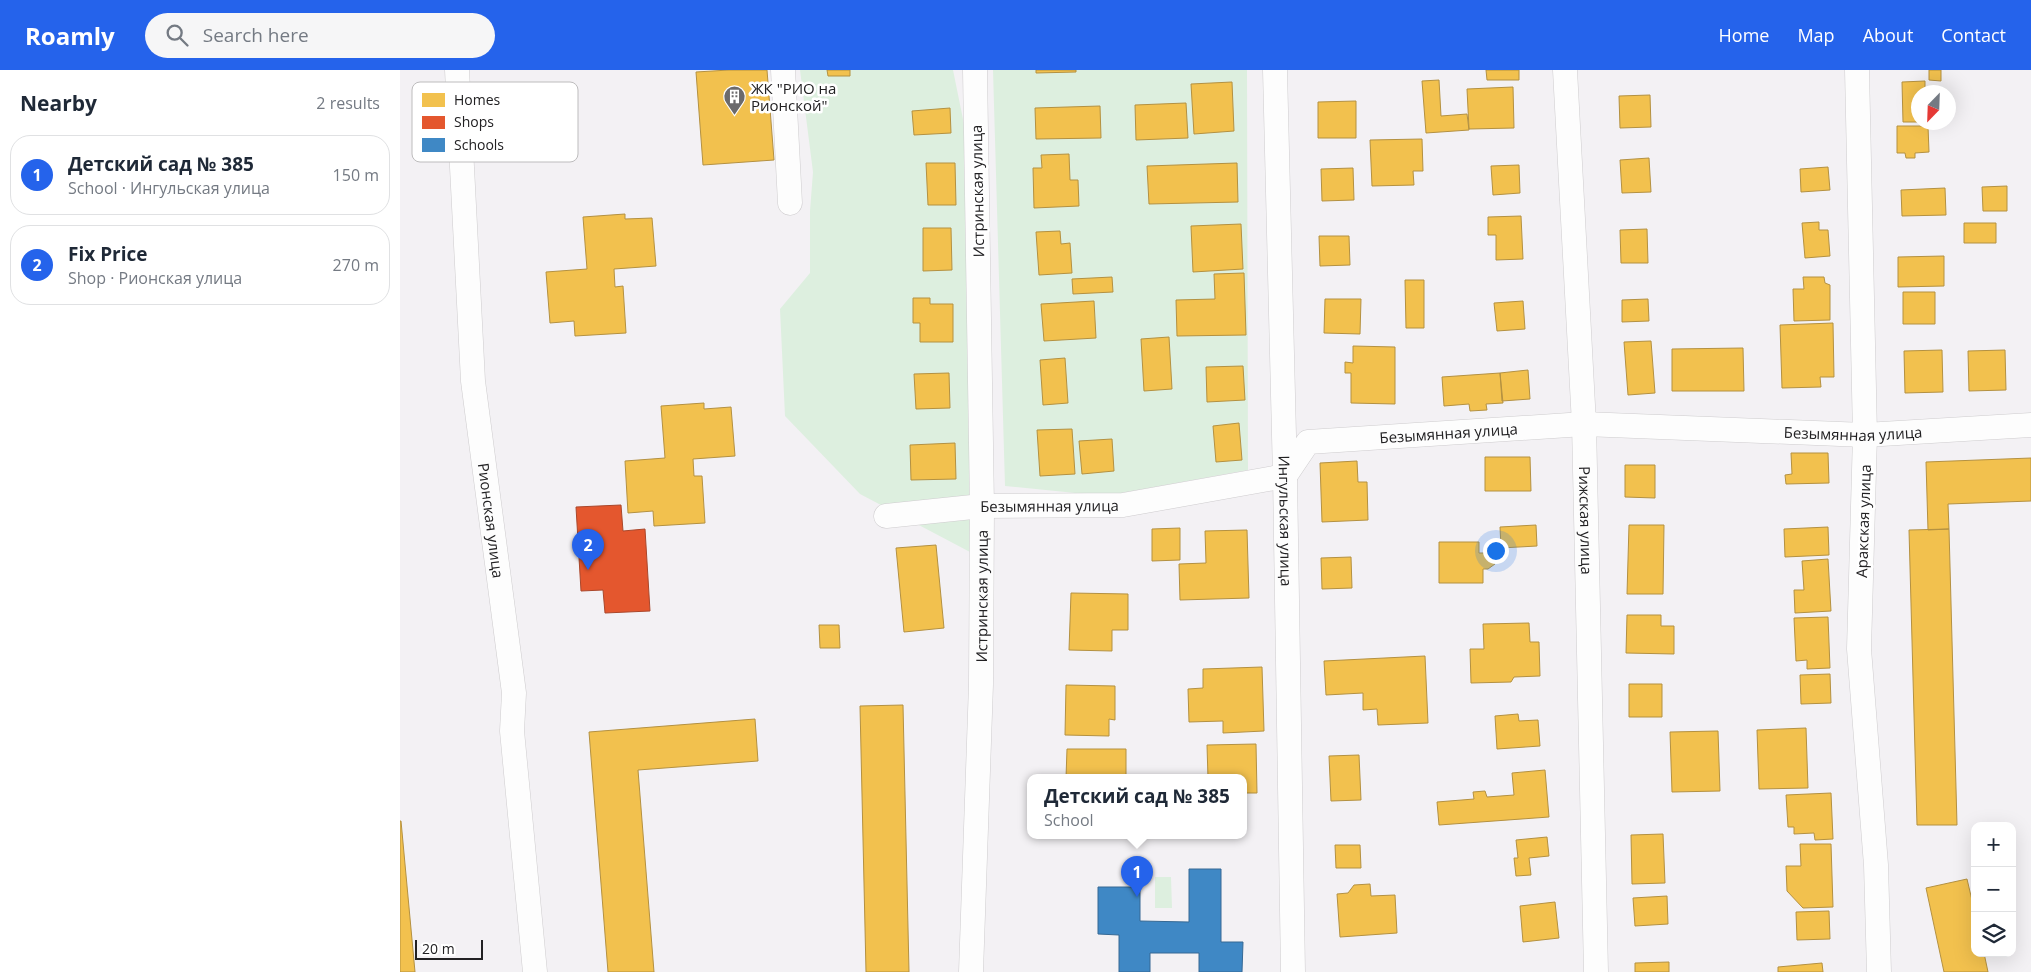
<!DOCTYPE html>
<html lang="en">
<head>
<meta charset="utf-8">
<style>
  :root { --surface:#fff; --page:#f6f6f7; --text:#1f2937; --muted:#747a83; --line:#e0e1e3; --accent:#2563eb }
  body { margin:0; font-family:"Open Sans",sans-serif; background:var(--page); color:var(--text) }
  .controls { position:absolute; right:15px; bottom:15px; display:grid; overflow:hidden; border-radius:10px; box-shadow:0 5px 20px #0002 }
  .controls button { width:45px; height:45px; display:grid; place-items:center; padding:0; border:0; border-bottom:1px solid var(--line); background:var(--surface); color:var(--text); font:25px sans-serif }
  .compass { position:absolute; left:1511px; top:15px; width:45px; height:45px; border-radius:50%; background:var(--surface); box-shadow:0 5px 20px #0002; rotate:203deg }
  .scale { position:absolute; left:15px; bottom:12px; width:68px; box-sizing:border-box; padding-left:5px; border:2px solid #222123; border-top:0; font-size:14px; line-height:18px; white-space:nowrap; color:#222123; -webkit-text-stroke:4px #fff; paint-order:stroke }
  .you { position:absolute; left:1095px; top:480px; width:18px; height:18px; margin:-12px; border:4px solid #fff; border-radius:50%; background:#1a73e8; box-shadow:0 0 0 8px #1a73e833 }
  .badge { display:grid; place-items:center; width:32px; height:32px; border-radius:50%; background:var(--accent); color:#fff; font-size:16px; font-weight:700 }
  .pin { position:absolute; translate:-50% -41px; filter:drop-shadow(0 1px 2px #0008) }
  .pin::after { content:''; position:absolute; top:26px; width:18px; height:15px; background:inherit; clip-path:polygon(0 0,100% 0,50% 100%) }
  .popup { position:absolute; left:627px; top:704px; width:220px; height:65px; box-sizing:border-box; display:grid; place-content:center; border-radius:10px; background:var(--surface); filter:drop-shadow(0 1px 4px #0005); font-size:16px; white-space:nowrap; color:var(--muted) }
  .popup b { font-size:19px; color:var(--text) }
  .popup::after { content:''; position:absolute; left:50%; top:100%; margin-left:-10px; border:10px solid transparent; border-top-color:var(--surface) }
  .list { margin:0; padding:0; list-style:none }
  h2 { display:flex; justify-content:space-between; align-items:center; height:65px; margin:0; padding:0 20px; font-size:21px }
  h2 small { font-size:16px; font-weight:400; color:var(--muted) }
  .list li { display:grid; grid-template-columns:32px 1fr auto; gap:15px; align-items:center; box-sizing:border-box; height:80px; margin:0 10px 10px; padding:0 10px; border:1px solid var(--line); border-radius:20px }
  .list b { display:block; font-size:19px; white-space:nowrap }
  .list p { margin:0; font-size:16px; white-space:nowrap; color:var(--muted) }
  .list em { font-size:16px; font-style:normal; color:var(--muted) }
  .icon { flex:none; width:28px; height:28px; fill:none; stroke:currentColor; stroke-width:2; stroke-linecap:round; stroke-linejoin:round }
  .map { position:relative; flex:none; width:1631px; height:902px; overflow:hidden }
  header { display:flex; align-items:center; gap:30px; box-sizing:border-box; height:70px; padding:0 25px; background:var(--accent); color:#fff }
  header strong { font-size:24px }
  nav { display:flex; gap:28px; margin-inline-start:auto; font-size:18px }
  .search { width:350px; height:45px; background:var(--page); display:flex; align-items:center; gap:12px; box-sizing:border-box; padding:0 18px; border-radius:28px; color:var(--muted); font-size:19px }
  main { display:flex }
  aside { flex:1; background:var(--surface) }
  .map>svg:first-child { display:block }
  .green { fill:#ddefdf }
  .homes { fill:#f2c14e; stroke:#b49141 }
  .shops { fill:#e4572e; stroke:#aa472b }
  .schools { fill:#3f88c5; stroke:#366994 }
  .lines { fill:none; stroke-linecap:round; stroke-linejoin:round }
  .minor-casing { stroke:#ceccce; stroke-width:25 }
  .minor { stroke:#fdfdfd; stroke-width:24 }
  .labels { text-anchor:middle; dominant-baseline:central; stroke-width:5; stroke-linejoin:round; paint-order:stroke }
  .poi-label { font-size:15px; fill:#222123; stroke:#fff; text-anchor:start }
  .street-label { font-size:15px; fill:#222123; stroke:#fff }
  .key { fill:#fff; stroke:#bdbcbd; stroke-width:1 }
  .key-label { font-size:14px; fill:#222123 }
</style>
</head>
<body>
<header>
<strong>Roamly</strong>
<div class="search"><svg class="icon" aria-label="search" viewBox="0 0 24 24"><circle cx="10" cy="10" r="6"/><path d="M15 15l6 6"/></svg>Search here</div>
<nav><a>Home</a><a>Map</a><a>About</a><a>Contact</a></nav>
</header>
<main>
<aside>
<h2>Nearby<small>2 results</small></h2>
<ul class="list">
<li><span class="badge">1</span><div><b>Детский сад № 385</b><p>School · Ингульская улица</p></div><em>150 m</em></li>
<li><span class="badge">2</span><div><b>Fix Price</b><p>Shop · Рионская улица</p></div><em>270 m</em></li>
</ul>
</aside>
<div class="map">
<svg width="1631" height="902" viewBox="0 0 1631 902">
  <rect width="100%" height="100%" fill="#f3f1f4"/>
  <!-- green -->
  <path class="green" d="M400 0H553L566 64 570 482 460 424 385 346 380 239 410 203V141L413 102Z
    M593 0H847L848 400 705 426 605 416Z
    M755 807H771L772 838H755Z"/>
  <!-- homes -->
  <path class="homes" d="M329 0H367L374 90 303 95 296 2Z
    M427 0H450V6H428Z
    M636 0H676V2L636 3Z
    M1086 0H1119V10H1087Z
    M1529 0H1541V11L1529 10Z
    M1039 10 1041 46 1067 44 1069 60 1026 63 1022 11Z
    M1525 11V20H1545V22H1518V52H1503L1502 12Z
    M832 12 834 61 794 64 791 14Z
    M1113 17 1114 58 1069 59 1067 19Z
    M1250 25 1251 57 1220 58 1219 26Z
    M956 31V68H918V32Z
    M786 33 788 68 736 70 735 35Z
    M700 36 701 68 636 69 635 38Z
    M550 38 551 63 514 65 512 41Z
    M1497 56H1528L1529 82 1515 83V88H1506L1505 83H1497Z
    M1022 69 1023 101H1013L1014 115 972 116 970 70Z
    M669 84 670 110H678L679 136 634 138 633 98H642L641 85Z
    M1249 88 1251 122 1222 123 1220 90Z
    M526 93H555L556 135H528Z
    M837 93 838 132 749 134 747 96Z
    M1119 95 1120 123 1093 125 1091 96Z
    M1428 97 1430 120 1401 122 1400 99Z
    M953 98 954 130 922 131 921 99Z
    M1607 116V141H1583L1582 117Z
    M1545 118 1546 145 1502 146 1501 120Z
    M225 144V149L252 148 256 196 214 199 215 217 223 216 226 263 175 266 174 251 150 253 146 202 187 199 183 147Z
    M1121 146 1123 189 1096 190V165H1088V147Z
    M1419 152V160H1428L1430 186 1405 188 1402 153Z
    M1564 153H1596V173H1564Z
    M841 154 843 199 793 202 791 156Z
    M523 158H551L552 200 523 201Z
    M1247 159 1248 193H1221L1220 160Z
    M660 161 661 174 670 173 672 203 639 205 636 162Z
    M919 166H949L950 195 920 196Z
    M1544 186V216L1498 217V187Z
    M844 203 846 265 777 266 776 230 815 229 814 204Z
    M712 207 713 222 673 224 672 209Z
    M1403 207H1424L1425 213 1430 215V250L1394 251 1393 219H1404Z
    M1005 210H1024V258H1006Z
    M1503 222H1535V254H1503Z
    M513 228H530V234H553V272H520V253H513Z
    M925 229H961L960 264 924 263Z
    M1248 229 1249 251 1222 252V230Z
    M694 231 696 268 644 271 641 234Z
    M1123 231 1125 259 1097 261 1094 233Z
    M1433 253 1434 307H1420L1421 317 1382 318 1380 255Z
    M769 267 772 319 744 321 741 269Z
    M1251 271 1255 323 1228 325 1224 272Z
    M953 276 995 277V334L951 333V303H945V292L953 293Z
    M1343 278 1344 321H1272V279Z
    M1542 280 1543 322 1505 323 1504 281Z
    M1605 280 1606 320 1569 321 1568 281Z
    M665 288 668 333 643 335 640 290Z
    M843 296 845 330 807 332 806 297Z
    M1128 300 1130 329 1102 331 1100 303Z
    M549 303 550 338 516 339 514 304Z
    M1100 303 1103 333 1086 334 1087 340 1070 341 1069 334 1044 336 1042 307Z
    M304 333V339L331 337 335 386 293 389 294 406H302L305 453 254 456 253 441 228 443 225 391 265 388 261 336Z
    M839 353 842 390 816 392 813 356Z
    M672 359 675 404 640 406 637 360Z
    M712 369 714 401 682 404 679 371Z
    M555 373 556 409 511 410 510 375Z
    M1391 383H1428L1429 413 1386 414 1385 405 1392 404Z
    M1085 387H1130L1131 421H1085Z
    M1631 388V431L1548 434 1549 459 1528 460 1526 392Z
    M957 391 958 412H967L968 450 922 452 920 393Z
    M1225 395H1255V428L1225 427Z
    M1136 455 1137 476 1101 478 1100 457Z
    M1229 455H1264L1263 524H1227Z
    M1428 457 1429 485 1385 487 1384 459Z
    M780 458V490L752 491V459Z
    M1549 459 1557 755H1517L1509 460Z
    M847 460 849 528 780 530 779 494 806 493 805 461Z
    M1039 472H1079V483H1088L1094 487 1095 494 1088 499H1083V513H1039Z
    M536 475 544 558 504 562 496 478Z
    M951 487 952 518 922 519 921 488Z
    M1428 489 1431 541 1395 543 1394 520H1404L1402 491Z
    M671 523 728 524V560H712V581L669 580Z
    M1227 545H1261V556H1274V584L1226 583Z
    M1428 547 1430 598 1407 599V590L1396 591 1394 548Z
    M1129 553 1130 572H1139L1140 606 1114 607 1111 612 1071 613 1070 579H1084L1083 554Z
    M419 555H439L440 578H420Z
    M1025 586 1028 653 978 655 977 639 963 640V623L926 625 924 591Z
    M862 597 864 661 823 663V651L789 652 788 619 803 618V599Z
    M1430 604 1431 633 1401 634 1400 605Z
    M1229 614H1262V647H1229Z
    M666 615 715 616V650L709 649V666L665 665Z
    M503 635 509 902H466L460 636Z
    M1118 644 1119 651 1138 650 1140 676 1097 679 1095 646Z
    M355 649 358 691 238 700 254 902H208L189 662Z
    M1406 658 1408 718 1359 719 1357 660Z
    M1318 661 1320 721 1272 722 1270 662Z
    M856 674 857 723H843V708H808L807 675Z
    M667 679H726V708H666Z
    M959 685 961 730 931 731 929 686Z
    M1145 700 1149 747 1039 755 1037 732 1074 729 1073 722 1085 721 1087 727 1114 725 1112 703Z
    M1431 723 1433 769 1415 770 1414 763 1394 764V757H1388L1386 725Z
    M0 751H1L15 902H0Z
    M1263 764 1265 813 1232 814 1231 765Z
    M1147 767 1149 786 1129 788 1131 805 1116 806 1114 788H1118L1116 770Z
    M1400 774H1431L1433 837 1403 838 1387 821 1386 796H1401Z
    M935 775H960L961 798H936Z
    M1567 809 1575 843V883H1584L1588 902H1544L1526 818Z
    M970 814 971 826 995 825 997 863 940 867 937 824 948 823 954 815Z
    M1267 826 1268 854 1235 856 1233 828Z
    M1155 832 1159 868 1123 872 1120 836Z
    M1429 841 1430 869 1397 870 1396 842Z
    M1269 892V902H1235V893Z
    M1422 893 1423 902H1378V897Z"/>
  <!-- shops -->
  <path class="shops" d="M221 435 223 461 245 459 250 541 205 543 203 520 181 521 176 437Z"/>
  <!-- schools -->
  <path class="schools" d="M789 799H821V872H843L842 902H799V883H750V902H719V865L698 864V817H740V851L789 852Z"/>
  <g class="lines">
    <defs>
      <g id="minor">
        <path id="s1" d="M57 0 73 311 114 623 112 661 135 902"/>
        <path d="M383 0 390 133"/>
        <path id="s2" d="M875 0 885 406 893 902"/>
        <path id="s3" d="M1165 0 1184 354 1196 902"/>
        <path d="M1457 0 1465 365 1459 579 1476 795 1479 902"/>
        <path id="s4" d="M486 446 582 436 723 435 885 406 908 372 1184 354 1465 365 1631 355"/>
        <path id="s5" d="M571 902 581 614 582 436 575 0"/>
      </g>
    </defs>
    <!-- minor casing -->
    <use href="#minor" class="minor-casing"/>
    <!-- minor -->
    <use href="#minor" class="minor"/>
  </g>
  <!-- icons -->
  <defs>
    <symbol id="building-pin" viewBox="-11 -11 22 30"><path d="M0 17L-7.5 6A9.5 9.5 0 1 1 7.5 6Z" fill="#6b6a6c" stroke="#fff"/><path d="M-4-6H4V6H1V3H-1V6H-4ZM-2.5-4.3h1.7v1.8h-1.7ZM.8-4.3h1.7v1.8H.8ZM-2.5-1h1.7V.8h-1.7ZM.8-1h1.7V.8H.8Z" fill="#fff"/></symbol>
  </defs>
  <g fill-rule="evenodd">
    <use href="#building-pin" x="322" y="14" width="25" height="34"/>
  </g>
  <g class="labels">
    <!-- poi labels -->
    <g class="poi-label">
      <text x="351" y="18">ЖК "РИО на<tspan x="351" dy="17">Рионской"</tspan></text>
    </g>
    <!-- street labels -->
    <g class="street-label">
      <text transform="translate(577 121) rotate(-91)">Истринская улица</text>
      <text stroke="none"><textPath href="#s4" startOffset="989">Безымянная улица</textPath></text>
      <text stroke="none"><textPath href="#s4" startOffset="584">Безымянная улица</textPath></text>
      <text stroke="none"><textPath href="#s4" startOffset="164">Безымянная улица</textPath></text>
      <text stroke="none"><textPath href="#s2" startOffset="451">Ингульская улица</textPath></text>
      <text stroke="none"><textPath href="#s3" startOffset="451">Рижская улица</textPath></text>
      <text transform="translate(1463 451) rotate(-88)">Аракская улица</text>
      <text stroke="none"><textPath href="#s1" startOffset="452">Рионская улица</textPath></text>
      <text stroke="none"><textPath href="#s5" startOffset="376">Истринская улица</textPath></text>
    </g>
  </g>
  <!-- legend -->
  <rect x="12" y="12" width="166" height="80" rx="8" class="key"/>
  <rect x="22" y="23" width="23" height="14" fill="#f2c14e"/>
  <rect x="22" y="46" width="23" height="13" fill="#e4572e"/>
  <rect x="22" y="68" width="23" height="14" fill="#3f88c5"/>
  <g class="key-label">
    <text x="54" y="35">Homes</text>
    <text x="54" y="57">Shops</text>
    <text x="54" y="80">Schools</text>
  </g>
</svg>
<div class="controls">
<button>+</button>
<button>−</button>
<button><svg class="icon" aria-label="layers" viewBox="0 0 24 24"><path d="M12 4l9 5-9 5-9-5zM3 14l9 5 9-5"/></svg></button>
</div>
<svg class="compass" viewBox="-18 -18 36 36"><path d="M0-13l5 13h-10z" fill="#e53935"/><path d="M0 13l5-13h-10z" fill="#747a83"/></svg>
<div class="scale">20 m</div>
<div class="you"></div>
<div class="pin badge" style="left:737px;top:827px">1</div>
<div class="popup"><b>Детский сад № 385</b>School</div>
<div class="pin badge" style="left:188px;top:500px">2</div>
</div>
</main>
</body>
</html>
